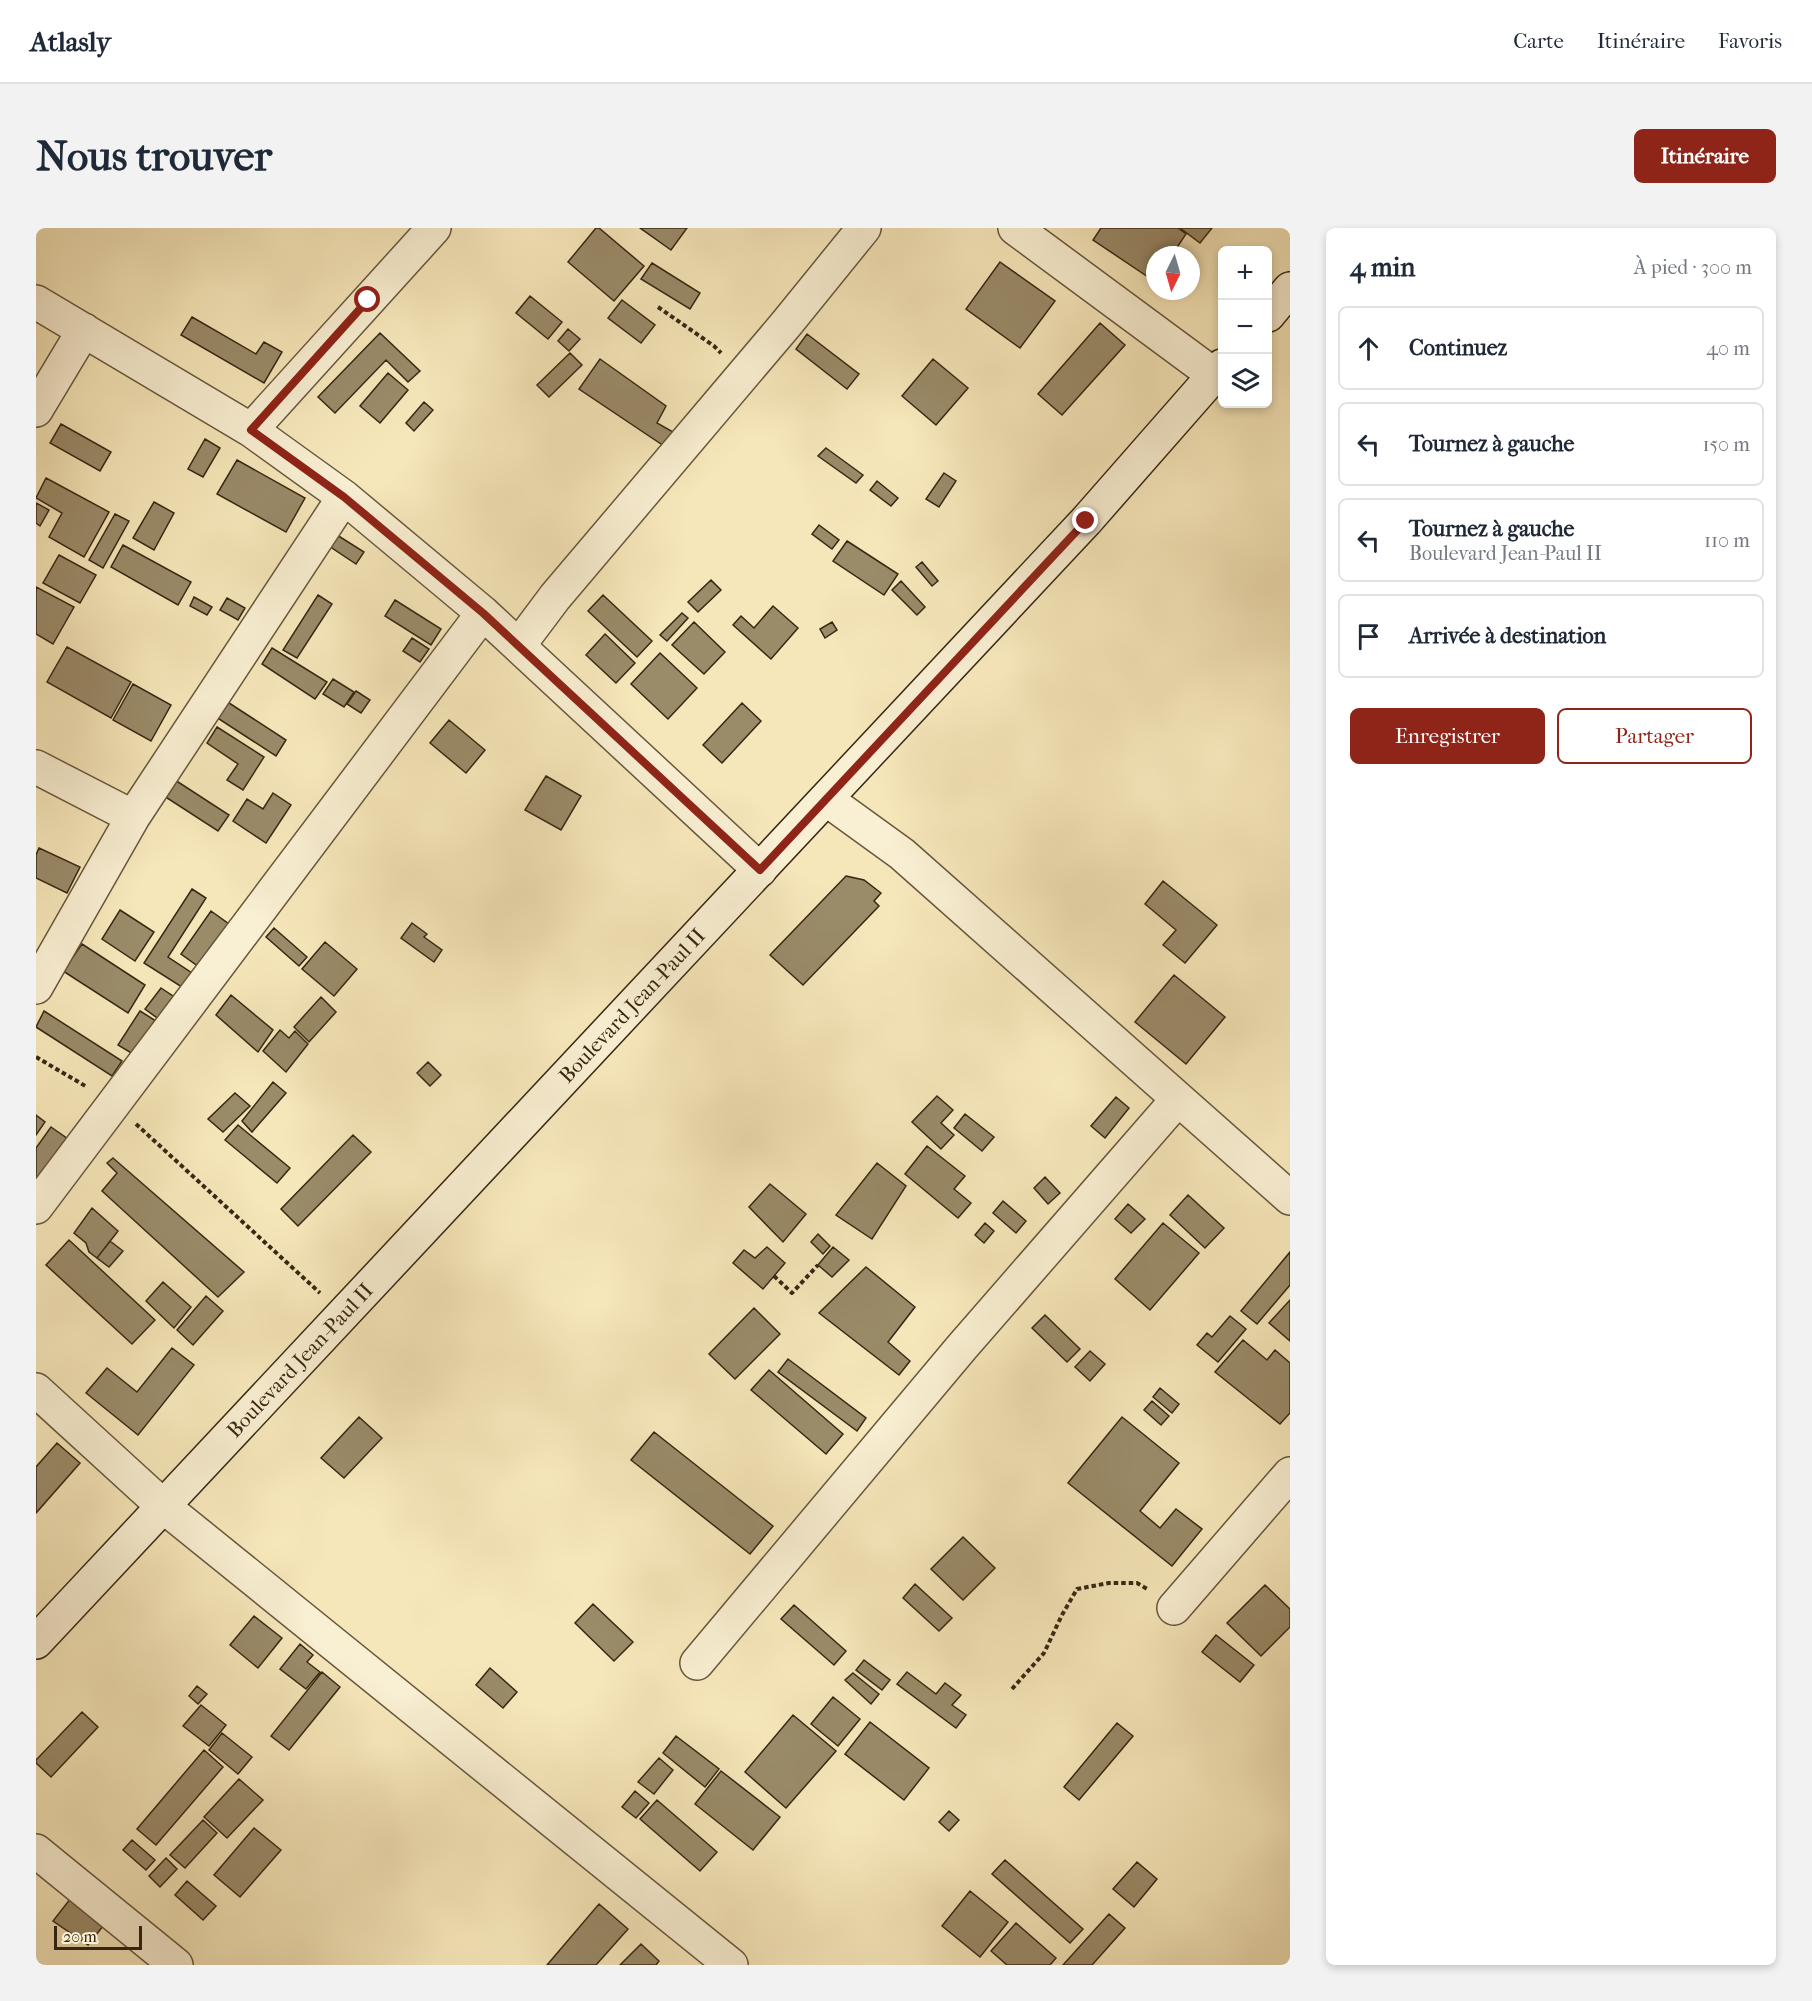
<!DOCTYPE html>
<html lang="fr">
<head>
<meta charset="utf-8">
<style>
  :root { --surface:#fff; --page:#f2f2f3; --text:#1f2937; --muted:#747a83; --line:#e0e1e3; --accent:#8f2418 }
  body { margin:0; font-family:"IM FELL French Canon",serif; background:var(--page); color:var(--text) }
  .controls { position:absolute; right:18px; top:18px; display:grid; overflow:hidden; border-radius:9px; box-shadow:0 3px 9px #0003 }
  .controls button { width:54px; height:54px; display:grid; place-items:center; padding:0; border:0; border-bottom:2px solid var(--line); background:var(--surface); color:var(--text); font:30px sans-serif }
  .compass { position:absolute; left:1110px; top:18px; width:54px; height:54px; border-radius:50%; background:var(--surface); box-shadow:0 3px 9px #0003; rotate:185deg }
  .scale { position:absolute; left:18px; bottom:15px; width:88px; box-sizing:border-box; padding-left:6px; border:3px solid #372712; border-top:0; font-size:16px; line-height:21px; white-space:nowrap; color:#372712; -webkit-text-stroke:4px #f9efd2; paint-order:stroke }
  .stop { position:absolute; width:18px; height:18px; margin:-14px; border:4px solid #8f2418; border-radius:50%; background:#fff }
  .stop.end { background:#8f2418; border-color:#fff; box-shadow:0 2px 6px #0008 }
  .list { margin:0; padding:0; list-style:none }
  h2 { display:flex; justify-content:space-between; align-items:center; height:78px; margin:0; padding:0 24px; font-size:26px }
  h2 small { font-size:20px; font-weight:400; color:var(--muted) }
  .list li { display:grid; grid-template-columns:39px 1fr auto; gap:18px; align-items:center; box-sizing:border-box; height:84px; margin:0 12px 12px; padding:0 12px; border:2px solid var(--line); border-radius:9px }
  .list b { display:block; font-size:22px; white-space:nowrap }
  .list p { margin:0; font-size:20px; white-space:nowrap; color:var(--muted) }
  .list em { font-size:20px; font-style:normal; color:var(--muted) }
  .actions { display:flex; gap:12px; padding:18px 24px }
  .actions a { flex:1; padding:14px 0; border:2px solid var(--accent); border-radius:9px; text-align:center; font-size:21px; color:var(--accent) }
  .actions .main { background:var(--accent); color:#fff }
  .icon { flex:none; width:33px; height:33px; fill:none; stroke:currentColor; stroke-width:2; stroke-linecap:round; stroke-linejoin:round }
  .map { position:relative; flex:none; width:1254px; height:1737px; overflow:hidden; border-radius:9px }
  header { display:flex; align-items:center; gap:36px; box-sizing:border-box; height:84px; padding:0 30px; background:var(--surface); border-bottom:2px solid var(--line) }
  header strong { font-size:28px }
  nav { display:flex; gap:33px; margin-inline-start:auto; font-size:21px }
  .intro { display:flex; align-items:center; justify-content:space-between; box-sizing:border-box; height:144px; padding:0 36px }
  h1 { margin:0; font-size:42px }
  .button { padding:15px 27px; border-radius:9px; background:var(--accent); color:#fff; font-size:21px; font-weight:700 }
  main { display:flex; gap:36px; padding:0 36px }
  aside { flex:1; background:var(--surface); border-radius:9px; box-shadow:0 3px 9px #0003 }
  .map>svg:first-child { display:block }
  .building { fill:#9a8b69; stroke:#372712; stroke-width:1.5 }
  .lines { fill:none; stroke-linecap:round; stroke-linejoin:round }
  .street-casing { stroke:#67573c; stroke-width:36 }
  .secondary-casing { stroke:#372712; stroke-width:36 }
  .path { stroke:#372712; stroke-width:4; stroke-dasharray:4.5 3; stroke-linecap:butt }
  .street { stroke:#f9efd2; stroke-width:33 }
  .secondary { stroke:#f9efd2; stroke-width:33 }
  .route { stroke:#8f2418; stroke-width:8 }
  .labels { text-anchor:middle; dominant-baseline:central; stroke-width:4.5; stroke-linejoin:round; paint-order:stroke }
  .street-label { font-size:21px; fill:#372712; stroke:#f9efd2 }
</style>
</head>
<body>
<header>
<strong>Atlasly</strong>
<nav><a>Carte</a><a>Itinéraire</a><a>Favoris</a></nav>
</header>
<div class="intro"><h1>Nous trouver</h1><a class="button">Itinéraire</a></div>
<main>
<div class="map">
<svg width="1254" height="1737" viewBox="0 0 1254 1737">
  <rect width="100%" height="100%" fill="#f6e7ba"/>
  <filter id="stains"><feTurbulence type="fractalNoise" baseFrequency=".00333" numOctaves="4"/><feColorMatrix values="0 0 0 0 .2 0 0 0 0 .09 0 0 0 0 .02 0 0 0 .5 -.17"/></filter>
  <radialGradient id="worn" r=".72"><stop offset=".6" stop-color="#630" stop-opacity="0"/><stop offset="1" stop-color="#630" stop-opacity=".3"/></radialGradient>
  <!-- building -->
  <path class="building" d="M560 0H563L608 38 578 73 532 34Z
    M604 0H651L635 22Z
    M1065 0H1142L1150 6 1136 27H1119L1118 53 1057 12Z
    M1144 0H1176L1164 15Z
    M964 34 1019 73 984 120 930 81Z
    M616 35 664 65 654 81 605 51Z
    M494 68 526 94 512 111 480 85Z
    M586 72 619 97 605 115 572 90Z
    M156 89 220 126 228 114 246 124 228 155 145 107Z
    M1064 95 1089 117 1026 187 1002 166Z
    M532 101 544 111 533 123 522 113Z
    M344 105 384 143 372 154 350 132 299 185 282 169Z
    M771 106 823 146 811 161 760 121Z
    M534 125 546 137 513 169 501 157Z
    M564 131 630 178 621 195 637 204 628 218 543 161Z
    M897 131 932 160 900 197 866 168Z
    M352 145 372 162 344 195 324 178Z
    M388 174 397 182 378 203 370 195Z
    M25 196 75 224 64 243 14 215Z
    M169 211 184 220 167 249 152 241Z
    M790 220 827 247 820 255 782 228Z
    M201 232 269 270 250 304 181 266Z
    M908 245 920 253 903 279 890 271Z
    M10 250 73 284 48 329 13 309 26 285 0 270Z
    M841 253 862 270 855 278 834 262Z
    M118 274 138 285 118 322 97 310Z
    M0 275 13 282 4 298 0 295Z
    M79 286 93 293 67 340 53 332Z
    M783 297 803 312 796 321 776 306Z
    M301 307 328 324 320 336 293 318Z
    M811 313 862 346 848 367 797 333Z
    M87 317 155 354 142 377 75 339Z
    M23 327 60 347 44 375 7 355Z
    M886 334 902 353 896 358 880 339Z
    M675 352 685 362 662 384 652 374Z
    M865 353 889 379 881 387 856 362Z
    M0 359 38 379 17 416 0 406Z
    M282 367 296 376 261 430 247 422Z
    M567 367 616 413 601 429 552 383Z
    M158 369 176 379 171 387 154 378Z
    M191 370 209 380 202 392 184 382Z
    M359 372 405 401 395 417 349 388Z
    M737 378 762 400 735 431 697 397 705 388 718 400Z
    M646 385 652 390 631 413 624 407Z
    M658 394 689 424 668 446 636 417Z
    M796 394 801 402 789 410 784 401Z
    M569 406 599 435 580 455 550 427Z
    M376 410 393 421 384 434 367 423Z
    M31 419 95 454 75 490 11 454Z
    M236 420 291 454 279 471 226 436Z
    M624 425 661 460 632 491 595 456Z
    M297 451 318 464 308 479 287 466Z
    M97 456 135 477 115 513 77 492Z
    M320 463 334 472 325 485 311 476Z
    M190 473 250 512 240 528 180 489Z
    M706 475 725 493 686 535 667 517Z
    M413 492 449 522 430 545 394 515Z
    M181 499 228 529 207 562 191 552 202 536 171 515Z
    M510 548 545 568 525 602 489 582Z
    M139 552 193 587 182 603 128 568Z
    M237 565 255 577 230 615 197 593 211 571 227 581Z
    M3 620 44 639 31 665 0 650V627Z
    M810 648 828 652 845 665 838 673 843 678 767 757 734 727Z
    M1127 653 1181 697 1149 735 1127 717 1140 702 1109 676Z
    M156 661 170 670 132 729 159 747 149 761 108 735Z
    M84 682 118 704 99 733 66 711Z
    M175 683 193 696 163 739 145 726Z
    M376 695 391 706 388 709 406 722 398 734 365 710Z
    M238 700 271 729 263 738 230 709Z
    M289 714 321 741 298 768 266 741Z
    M46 716 109 757 92 785 27 743Z
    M1138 747 1189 789 1150 836 1099 794Z
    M125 760 140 770 124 792 109 781Z
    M195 767 237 802 222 824 180 787Z
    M285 769 300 784 273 814 258 799Z
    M8 783 86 833 76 848 0 799Z
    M104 783 120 793 97 826 82 817Z
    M244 802 253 810 259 803 272 816 250 844 227 823Z
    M392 834 405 847 394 858 381 845Z
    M237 854 250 865 216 904 206 893Z
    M199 865 214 878 187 904 172 891Z
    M901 868 917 882 905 895 918 907 905 921 876 894Z
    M1080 869 1093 880 1069 910 1055 898Z
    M929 886 958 909 946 923 918 900Z
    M0 887 9 894 0 907Z
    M202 897 254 940 241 955 189 912Z
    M15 899 32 911 0 956V920Z
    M317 907 335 924 262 998 245 981Z
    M891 918 929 948 918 961 935 975 922 990 869 946Z
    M77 930 208 1044 182 1069 66 963 81 945 71 935Z
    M841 935 870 958 836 1011 800 987Z
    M1009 949 1024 965 1012 976 998 960Z
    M734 956 770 986 747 1014 713 979Z
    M1152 967 1188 1000 1169 1020 1134 987Z
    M967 973 990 993 980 1005 957 985Z
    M1092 976 1109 991 1095 1005 1079 991Z
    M56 980 82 1003 61 1030 53 1024 50 1015 38 1005Z
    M949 995 958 1003 948 1015 939 1007Z
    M1127 995 1163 1025 1114 1082 1079 1051Z
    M782 1006 794 1018 787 1026 775 1014Z
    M33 1012 119 1092 96 1116 10 1037Z
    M74 1013 87 1023 73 1039 61 1030Z
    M731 1019 749 1035 727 1061 697 1035 708 1022 719 1030Z
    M797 1019 813 1032 796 1049 782 1037Z
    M1254 1024V1057L1221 1096 1205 1083Z
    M830 1039 879 1079 852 1114 874 1133 863 1147 783 1085Z
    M127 1054 155 1079 138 1100 110 1073Z
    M170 1068 187 1083 157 1117 141 1102Z
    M1254 1072V1113L1233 1095Z
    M718 1080 744 1106 699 1151 673 1126Z
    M1009 1087 1044 1121 1031 1134 996 1100Z
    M1194 1088 1210 1101 1182 1134 1161 1117 1171 1105 1176 1109Z
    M1207 1112 1231 1132 1239 1122 1254 1135V1185L1244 1196 1179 1144Z
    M136 1120 158 1137 102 1207 50 1165 71 1140 101 1164Z
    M1054 1123 1069 1136 1054 1153 1039 1139Z
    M752 1131 830 1190 821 1203 742 1144Z
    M733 1142 807 1206 790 1226 715 1162Z
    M1124 1160 1143 1176 1136 1185 1117 1169Z
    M1116 1173 1133 1188 1125 1197 1108 1182Z
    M323 1189 346 1210 308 1250 285 1230Z
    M1086 1189 1143 1235 1104 1283 1124 1300 1140 1281 1166 1301 1136 1338 1032 1255Z
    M618 1204 737 1298 714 1326 595 1232Z
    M21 1215 44 1235 0 1285V1239Z
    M927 1309 959 1340 927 1372 895 1341Z
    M879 1356 916 1390 903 1403 867 1370Z
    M1229 1357 1254 1381V1399L1225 1428 1191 1395Z
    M557 1376 597 1414 578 1433 539 1395Z
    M758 1377 810 1423 798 1437 745 1391Z
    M218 1388 246 1410 222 1440 194 1417Z
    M1180 1407 1218 1437 1204 1454 1166 1424Z
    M264 1416 277 1427 271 1434 284 1444 270 1461 244 1441Z
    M828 1432 854 1452 846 1462 820 1442Z
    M454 1440 481 1464 467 1480 440 1457Z
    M286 1444 304 1459 253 1522 235 1508Z
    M871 1444 900 1466 909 1455 925 1467 916 1477 930 1487 920 1500 861 1456Z
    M817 1445 843 1466 835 1476 809 1452Z
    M161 1458 171 1466 162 1476 153 1468Z
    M797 1469 824 1491 802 1518 775 1496Z
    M165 1477 190 1497 173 1518 147 1498Z
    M46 1484 62 1499 15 1549 0 1535V1532Z
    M757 1487 800 1523 750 1580 709 1544Z
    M834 1494 893 1540 868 1572 809 1526Z
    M1081 1495 1097 1508 1043 1572 1028 1559Z
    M186 1505 216 1529 202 1546 173 1522Z
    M640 1508 683 1541 669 1559 627 1525Z
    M168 1522 187 1539 120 1617 101 1601Z
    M623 1530 637 1542 618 1566 602 1554Z
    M685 1543 744 1589 717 1622 659 1576Z
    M203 1551 227 1572 191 1610 168 1589Z
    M599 1563 613 1575 600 1590 586 1579Z
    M621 1572 681 1624 664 1643 604 1591Z
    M913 1583 923 1592 913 1603 903 1594Z
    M167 1592 181 1605 149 1640 134 1627Z
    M218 1600 245 1622 204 1669 178 1647Z
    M96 1612 119 1632 110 1642 87 1622Z
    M130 1630 141 1641 124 1659 113 1648Z
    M969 1632 1047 1701 1034 1715 956 1646Z
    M1101 1634 1121 1651 1098 1679 1077 1661Z
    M151 1653 180 1678 167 1692 139 1667Z
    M934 1663 972 1694 944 1729 906 1698Z
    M38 1666 71 1693 52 1717 17 1693Z
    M563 1676 592 1701 560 1737H511Z
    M1073 1686 1089 1700 1056 1737H1027Z
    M980 1695 1020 1730 1014 1737H971L955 1723Z
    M605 1716 623 1733 620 1737H584Z"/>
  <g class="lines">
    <defs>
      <path id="street" d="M979 0 1178 147
        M0 74 215 202 308 269 447 385 724 642
        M0 182 48 102
        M215 202 398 0
        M483 417 519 369 751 95 828 0
        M0 539 97 589
        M790 571 866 626 1254 970
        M0 759 97 589 308 269
        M0 979 447 385
        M0 1162 127 1278 695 1737
        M1138 1380 1254 1246
        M661 1435 926 1119 1142 871
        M0 1623 140 1737"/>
      <g id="secondary">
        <path d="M1232 87 1254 61"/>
        <path id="s1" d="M0 1414 1050 293 1186 138"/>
      </g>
    </defs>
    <!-- street casing -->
    <use href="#street" class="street-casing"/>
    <!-- secondary casing -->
    <use href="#secondary" class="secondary-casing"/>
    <!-- path -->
    <path class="path" d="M622 79 678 118 685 125
      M0 829 51 859
      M100 896 284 1065
      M738 1048 756 1065 782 1037
      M976 1461 1008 1425 1026 1387 1041 1361 1073 1355H1101L1113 1362"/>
    <!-- street -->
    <use href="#street" class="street"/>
    <!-- secondary -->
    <use href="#secondary" class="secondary"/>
  </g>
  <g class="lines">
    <!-- route -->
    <path class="route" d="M332 72 215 202 308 269 447 385 724 642 1050 293"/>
  </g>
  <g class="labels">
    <!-- street labels -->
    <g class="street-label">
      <text stroke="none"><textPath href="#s1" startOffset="872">Boulevard Jean-Paul II</textPath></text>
      <text stroke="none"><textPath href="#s1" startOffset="386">Boulevard Jean-Paul II</textPath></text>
    </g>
  </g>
  <rect width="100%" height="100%" filter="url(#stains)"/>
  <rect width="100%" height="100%" fill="url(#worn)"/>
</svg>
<div class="controls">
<button>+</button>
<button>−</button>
<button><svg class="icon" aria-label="layers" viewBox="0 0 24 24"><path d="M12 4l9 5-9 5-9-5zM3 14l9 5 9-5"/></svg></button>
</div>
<svg class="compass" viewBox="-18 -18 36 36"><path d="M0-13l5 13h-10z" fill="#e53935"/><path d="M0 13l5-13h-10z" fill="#747a83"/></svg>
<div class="scale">20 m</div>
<div class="stop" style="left:332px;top:72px"></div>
<div class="stop end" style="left:1050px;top:293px"></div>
</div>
<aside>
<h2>4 min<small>À pied · 300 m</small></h2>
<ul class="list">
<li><svg class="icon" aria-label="ahead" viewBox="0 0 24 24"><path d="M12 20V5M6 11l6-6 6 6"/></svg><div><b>Continuez</b></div><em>40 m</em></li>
<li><svg class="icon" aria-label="left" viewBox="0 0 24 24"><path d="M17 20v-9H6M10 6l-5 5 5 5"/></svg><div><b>Tournez à gauche</b></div><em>150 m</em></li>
<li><svg class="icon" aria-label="left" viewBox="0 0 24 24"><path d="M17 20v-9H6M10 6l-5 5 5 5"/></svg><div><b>Tournez à gauche</b><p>Boulevard Jean-Paul II</p></div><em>110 m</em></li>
<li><svg class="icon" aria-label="arrive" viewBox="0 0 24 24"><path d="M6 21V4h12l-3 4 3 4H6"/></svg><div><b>Arrivée à destination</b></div></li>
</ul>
<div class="actions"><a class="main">Enregistrer</a><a>Partager</a></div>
</aside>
</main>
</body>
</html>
